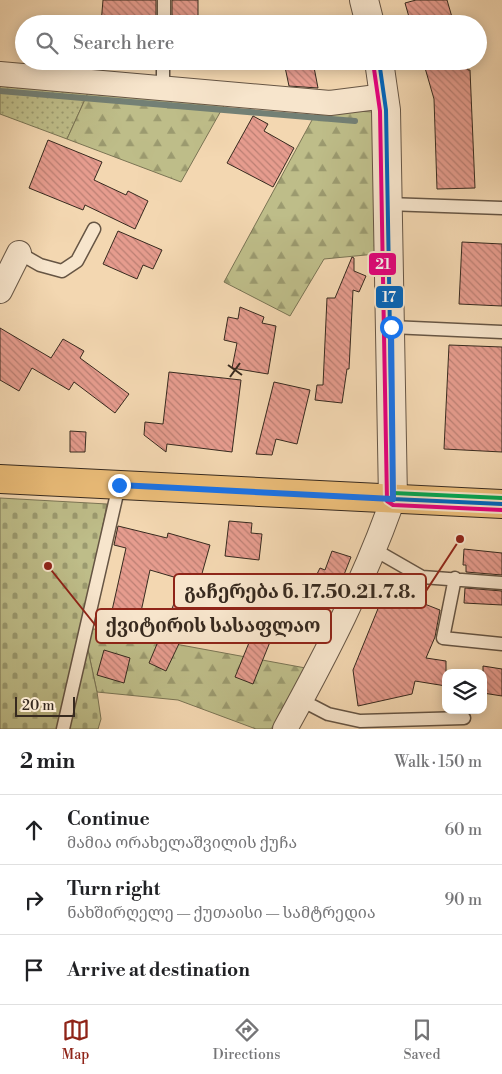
<!DOCTYPE html>
<html lang="en">
<head>
<meta charset="utf-8">
<style>
  :root { --surface:#fff; --page:#f2f2f2; --text:#202124; --muted:#757577; --line:#e0e0e0; --accent:#8f2418 }
  body { margin:0; font-family:"Libre Bodoni","Noto Serif Georgian",serif; background:var(--page); color:var(--text) }
  .controls { position:absolute; right:15px; bottom:15px; display:grid; overflow:hidden; border-radius:10px; box-shadow:0 2px 12px #0003 }
  .controls button { width:45px; height:45px; display:grid; place-items:center; padding:0; border:0; border-bottom:1px solid var(--line); background:var(--surface); color:var(--text); font:25px sans-serif }
  .scale { position:absolute; left:15px; bottom:12px; width:60px; box-sizing:border-box; padding-left:5px; border:2px solid #372a1f; border-top:0; font-size:14px; line-height:18px; white-space:nowrap; color:#372a1f; -webkit-text-stroke:4px #f7e5cc; paint-order:stroke }
  .stop { position:absolute; width:15px; height:15px; margin:-11px; border:4px solid #1a73e8; border-radius:50%; background:#fff }
  .stop.end { background:#1a73e8; border-color:#fff; box-shadow:0 1px 5px #0008 }
  .list { margin:0; padding:0; list-style:none }
  h2 { display:flex; justify-content:space-between; align-items:center; height:65px; margin:0; padding:0 20px; font-size:21px }
  h2 small { font-size:16px; font-weight:400; color:var(--muted) }
  .list li { display:grid; grid-template-columns:32px 1fr auto; gap:15px; align-items:center; box-sizing:border-box; height:70px; padding:0 20px; border-top:1px solid var(--line) }
  .list b { display:block; font-size:19px; white-space:nowrap }
  .list p { margin:0; font-size:16px; white-space:nowrap; color:var(--muted) }
  .list em { font-size:16px; font-style:normal; color:var(--muted) }
  .icon { flex:none; width:28px; height:28px; fill:none; stroke:currentColor; stroke-width:2; stroke-linecap:round; stroke-linejoin:round }
  .map { position:relative; flex:none; width:502px; height:729px; overflow:hidden }
  .search { position:absolute; background:var(--surface); box-shadow:0 2px 12px #0003; left:15px; right:15px; top:15px; height:55px; display:flex; align-items:center; gap:12px; box-sizing:border-box; padding:0 18px; border-radius:28px; color:var(--muted); font-size:19px }
  .sheet { height:275px; background:var(--surface) }
  nav { display:flex; justify-content:space-around; align-items:center; box-sizing:border-box; height:70px; border-top:1px solid var(--line); background:var(--surface); font-size:14px; color:var(--muted) }
  nav a { display:grid; justify-items:center; gap:2px }
  nav .on { color:var(--accent) }
  .map>svg:first-child { display:block }
  .grass { fill:url(#grass-dots); stroke:#7a7454 }
  .forest { fill:url(#forest-firs); stroke:#7a7454 }
  .cemetery { fill:url(#cemetery-stones); stroke:#7a7454 }
  .lines { fill:none; stroke-linecap:round; stroke-linejoin:round }
  .stream { stroke:#738075; stroke-width:6 }
  .building { fill:url(#building-back-hatch); stroke:#372a1f }
  .service-casing { stroke:#654; stroke-width:15 }
  .minor-casing { stroke:#654; stroke-width:26 }
  .tertiary-casing { stroke:#654; stroke-width:30 }
  .primary-casing { stroke:#372a1f; stroke-width:30 }
  .service { stroke:#f7e5cc; stroke-width:12 }
  .minor { stroke:#f7e5cc; stroke-width:24 }
  .tertiary { stroke:#f7e5cc; stroke-width:28 }
  .primary { stroke:#eabc78; stroke-width:28 }
  .bus-1-casing { stroke:#f7e5cc; stroke-width:8 }
  .bus-2-casing { stroke:#f7e5cc; stroke-width:8 }
  .bus-3-casing { stroke:#f7e5cc; stroke-width:8 }
  .bus-1 { stroke:#0065bd; stroke-width:4 }
  .bus-2 { stroke:#e5007d; stroke-width:4 }
  .bus-3 { stroke:#00a651; stroke-width:4 }
  .route { stroke:#1a73e8; stroke-width:6 }
  .ticks { fill:none; stroke:#372a1f; stroke-width:2 }
  .leader { fill:none; stroke:#8f2418; stroke-width:2 }
  .callout-dot { fill:#8f2418; stroke:#f7e5cc; stroke-width:2 }
  .callout { fill:#f7e5cc; stroke:#8f2418; stroke-width:2 }
  .callout-label { font-size:19px; text-anchor:middle; font-weight:bold; fill:#372a1f }
  .line-badge { stroke:#f7e5cc; stroke-width:2 }
  .badge-label { font-size:14px; text-anchor:middle; font-weight:bold; fill:#fff }
</style>
</head>
<body>
<div class="map">
<svg width="502" height="729" viewBox="0 0 502 729">
  <defs>
    <pattern id="grass-dots" width="8" height="8" patternUnits="userSpaceOnUse" patternTransform="scale(1.25)"><rect width="8" height="8" fill="#bebd89"/><path d="M2 2h.1M6 6h.1" fill="none" stroke="#9b9a6f" stroke-width="1.8" stroke-linecap="round"/></pattern>
    <pattern id="forest-firs" width="22" height="20" patternUnits="userSpaceOnUse" patternTransform="scale(1.25)"><rect width="22" height="20" fill="#bebd89"/><path d="M5 1l3.5 6h-7zM16 11l3.5 6h-7z" fill="#9b9a6f"/></pattern>
    <pattern id="cemetery-stones" width="16" height="16" patternUnits="userSpaceOnUse" patternTransform="scale(1.25)"><rect width="16" height="16" fill="#bebd89"/><path d="M2 7V4a2 2 0 0 1 4 0v3zM10 15v-3a2 2 0 0 1 4 0v3z" fill="#9b9a6f"/></pattern>
    <pattern id="building-back-hatch" width="6" height="6" patternUnits="userSpaceOnUse" patternTransform="scale(1.25)"><rect width="6" height="6" fill="#e69c8e"/><path d="M-1 5l2 2M0 0l6 6M5-1l2 2" fill="none" stroke="#bb7f73"/></pattern>
  </defs>
  <rect width="100%" height="100%" fill="#f3d7b1"/>
  <filter id="stains"><feTurbulence type="fractalNoise" baseFrequency=".004" numOctaves="4"/><feColorMatrix values="0 0 0 0 .2 0 0 0 0 .09 0 0 0 0 .02 0 0 0 .5 -.17"/></filter>
  <radialGradient id="worn" r=".72"><stop offset=".6" stop-color="#630" stop-opacity="0"/><stop offset="1" stop-color="#630" stop-opacity=".3"/></radialGradient>
  <!-- grass -->
  <path class="grass" d="M0 76 92 84 67 139 0 114Z"/>
  <!-- forest -->
  <path class="forest" d="M92 84 227 100 181 182 67 139Z
    M318 109 373 112 376 254 324 259 290 316 224 282Z
    M83 627 311 669 271 729H256L178 700 97 692Z"/>
  <!-- cemetery -->
  <path class="cemetery" d="M0 498 107 504 83 627 97 692 101 719 98 729H0Z"/>
  <g class="lines">
    <!-- stream -->
    <path class="stream" d="M0 91 355 121"/>
  </g>
  <!-- building -->
  <path class="building" d="M103 0H156V24H101Z
    M172 0H198V24H172Z
    M416 0H447L454 24H411L405 3Z
    M423 61H466L468 70H470L475 188 437 189 434 99Z
    M313 62 318 88 289 86 285 67Z
    M253 116 268 124 264 131 294 148 273 187 227 163Z
    M48 140 102 162 94 180 126 195 128 191 148 201 135 229 85 205 83 210 29 188Z
    M118 231 162 250 153 269 143 265 137 279 103 264Z
    M462 242 502 244V306L459 304Z
    M352 257 354 258V271L366 276 359 292 353 290 349 369H347L342 403 315 400 317 385H323L327 298H335Z
    M240 307 264 317 262 323 276 326 268 374 232 368 237 343 224 340 228 317 238 319Z
    M0 328 51 358 63 339 84 351 80 358 129 394 115 413 74 382 69 390 32 368 19 391 0 380Z
    M449 345 502 347V452L444 449Z
    M169 372 241 380 232 452 167 444 166 452 144 435 145 422 163 424Z
    M274 382 310 390 297 444 276 439 272 455 256 454Z
    M70 431 86 432 85 452H70Z
    M229 521 252 523 251 533 262 534 259 560 225 556Z
    M118 526 167 538 168 533 210 545 196 595 212 602 198 634 186 629 166 671 149 663 184 580 150 570 139 621 111 615 126 548 114 545Z
    M464 549 502 553V575L466 572V565H463Z
    M332 551 351 557 334 600 310 588 320 568 325 570Z
    M264 584 293 590 283 639 272 637 253 684 235 677 255 628Z
    M465 588 502 591V605L464 603Z
    M386 589 440 610 435 637 426 658 446 661V686L415 681 412 694 358 706 353 670Z
    M104 650 130 658 124 683 97 675Z
    M483 666 502 669V696L483 693Z"/>
  <g class="lines">
    <defs>
      <path id="service" d="M164 24V0
        M163 88V61
        M387 204 502 208
        M19 253 40 265 62 271 77 261 94 229
        M391 327 502 332
        M375 550 422 577 502 583
        M455 578 443 638 502 644
        M301 700 328 714 360 721 464 718
        M63 729 119 485"/>
      <path id="minor" d="M0 74 330 103 385 96
        M0 291 19 253
        M285 729C326 655 365 579 393 499"/>
      <path id="tertiary" d="M364 0 370 24
        M379 61 386 110 393 499"/>
      <path id="primary" d="M0 479 502 504"/>
    </defs>
    <!-- service casing -->
    <use href="#service" class="service-casing"/>
    <!-- minor casing -->
    <use href="#minor" class="minor-casing"/>
    <!-- tertiary casing -->
    <use href="#tertiary" class="tertiary-casing"/>
    <!-- primary casing -->
    <use href="#primary" class="primary-casing"/>
    <!-- service -->
    <use href="#service" class="service"/>
    <!-- minor -->
    <use href="#minor" class="minor"/>
    <!-- tertiary -->
    <use href="#tertiary" class="tertiary"/>
    <!-- primary -->
    <use href="#primary" class="primary"/>
    <defs>
      <path id="bus-1" d="M379 61 386 110 393 499 502 504"/>
      <path id="bus-2" d="M373 62 380 111 387 501 393 505 502 510"/>
      <path id="bus-3" d="M393 493 502 498"/>
    </defs>
    <!-- bus-1 casing -->
    <use href="#bus-1" class="bus-1-casing"/>
    <!-- bus-2 casing -->
    <use href="#bus-2" class="bus-2-casing"/>
    <!-- bus-3 casing -->
    <use href="#bus-3" class="bus-3-casing"/>
    <!-- bus-1 -->
    <use href="#bus-1" class="bus-1"/>
    <!-- bus-2 -->
    <use href="#bus-2" class="bus-2"/>
    <!-- bus-3 -->
    <use href="#bus-3" class="bus-3"/>
  </g>
  <g class="lines">
    <!-- route -->
    <path class="route" d="M119 485 393 499 391 327"/>
  </g>
  <!-- ticks -->
  <path class="ticks" d="M228 365 242 375M230 377 240 363"/>
  <!-- callouts -->
  <path class="leader" d="M460 539L426 591M48 566L96 626"/>
  <g class="callout-dot">
    <circle cx="460" cy="539" r="5"/>
    <circle cx="48" cy="566" r="5"/>
  </g>
  <g class="callout">
    <rect x="174" y="574" width="252" height="34" rx="5"/>
    <rect x="96" y="609" width="235" height="34" rx="5"/>
  </g>
  <g class="callout-label">
    <text x="300" y="598">გაჩერება ნ. 17.50.21.7.8.</text>
    <text x="213" y="632">ქვიტირის სასაფლაო</text>
  </g>
  <g class="line-badge">
    <rect x="368" y="252" width="29" height="24" rx="5" fill="#e5007d"/>
    <rect x="375" y="285" width="29" height="24" rx="5" fill="#0065bd"/>
  </g>
  <g class="badge-label">
    <text x="383" y="269">21</text>
    <text x="389" y="302">17</text>
  </g>
  <rect width="100%" height="100%" filter="url(#stains)"/>
  <rect width="100%" height="100%" fill="url(#worn)"/>
</svg>
<div class="controls">
<button><svg class="icon" aria-label="layers" viewBox="0 0 24 24"><path d="M12 4l9 5-9 5-9-5zM3 14l9 5 9-5"/></svg></button>
</div>
<div class="scale">20 m</div>
<div class="stop" style="left:391px;top:327px"></div>
<div class="stop end" style="left:119px;top:485px"></div>
<div class="search"><svg class="icon" aria-label="search" viewBox="0 0 24 24"><circle cx="10" cy="10" r="6"/><path d="M15 15l6 6"/></svg>Search here</div>
</div>
<section class="sheet">
<h2>2 min<small>Walk · 150 m</small></h2>
<ul class="list">
<li><svg class="icon" aria-label="ahead" viewBox="0 0 24 24"><path d="M12 20V5M6 11l6-6 6 6"/></svg><div><b>Continue</b><p>მამია ორახელაშვილის ქუჩა</p></div><em>60 m</em></li>
<li><svg class="icon" aria-label="right" viewBox="0 0 24 24"><path d="M7 20v-9h11M14 6l5 5-5 5"/></svg><div><b>Turn right</b><p>ნახშირღელე — ქუთაისი — სამტრედია</p></div><em>90 m</em></li>
<li><svg class="icon" aria-label="arrive" viewBox="0 0 24 24"><path d="M6 21V4h12l-3 4 3 4H6"/></svg><div><b>Arrive at destination</b></div></li>
</ul>
</section>
<nav>
<a class="on"><svg class="icon" aria-label="map" viewBox="0 0 24 24"><path d="M3 6l6-2 6 2 6-2v14l-6 2-6-2-6 2zM9 4v14M15 6v14"/></svg>Map</a>
<a><svg class="icon" aria-label="directions" viewBox="0 0 24 24"><path d="M12 3l9 9-9 9-9-9zM9 14v-3h6M13 9l2 2-2 2"/></svg>Directions</a>
<a><svg class="icon" aria-label="saved" viewBox="0 0 24 24"><path d="M7 4h10v16l-5-4-5 4z"/></svg>Saved</a>
</nav>
</body>
</html>
